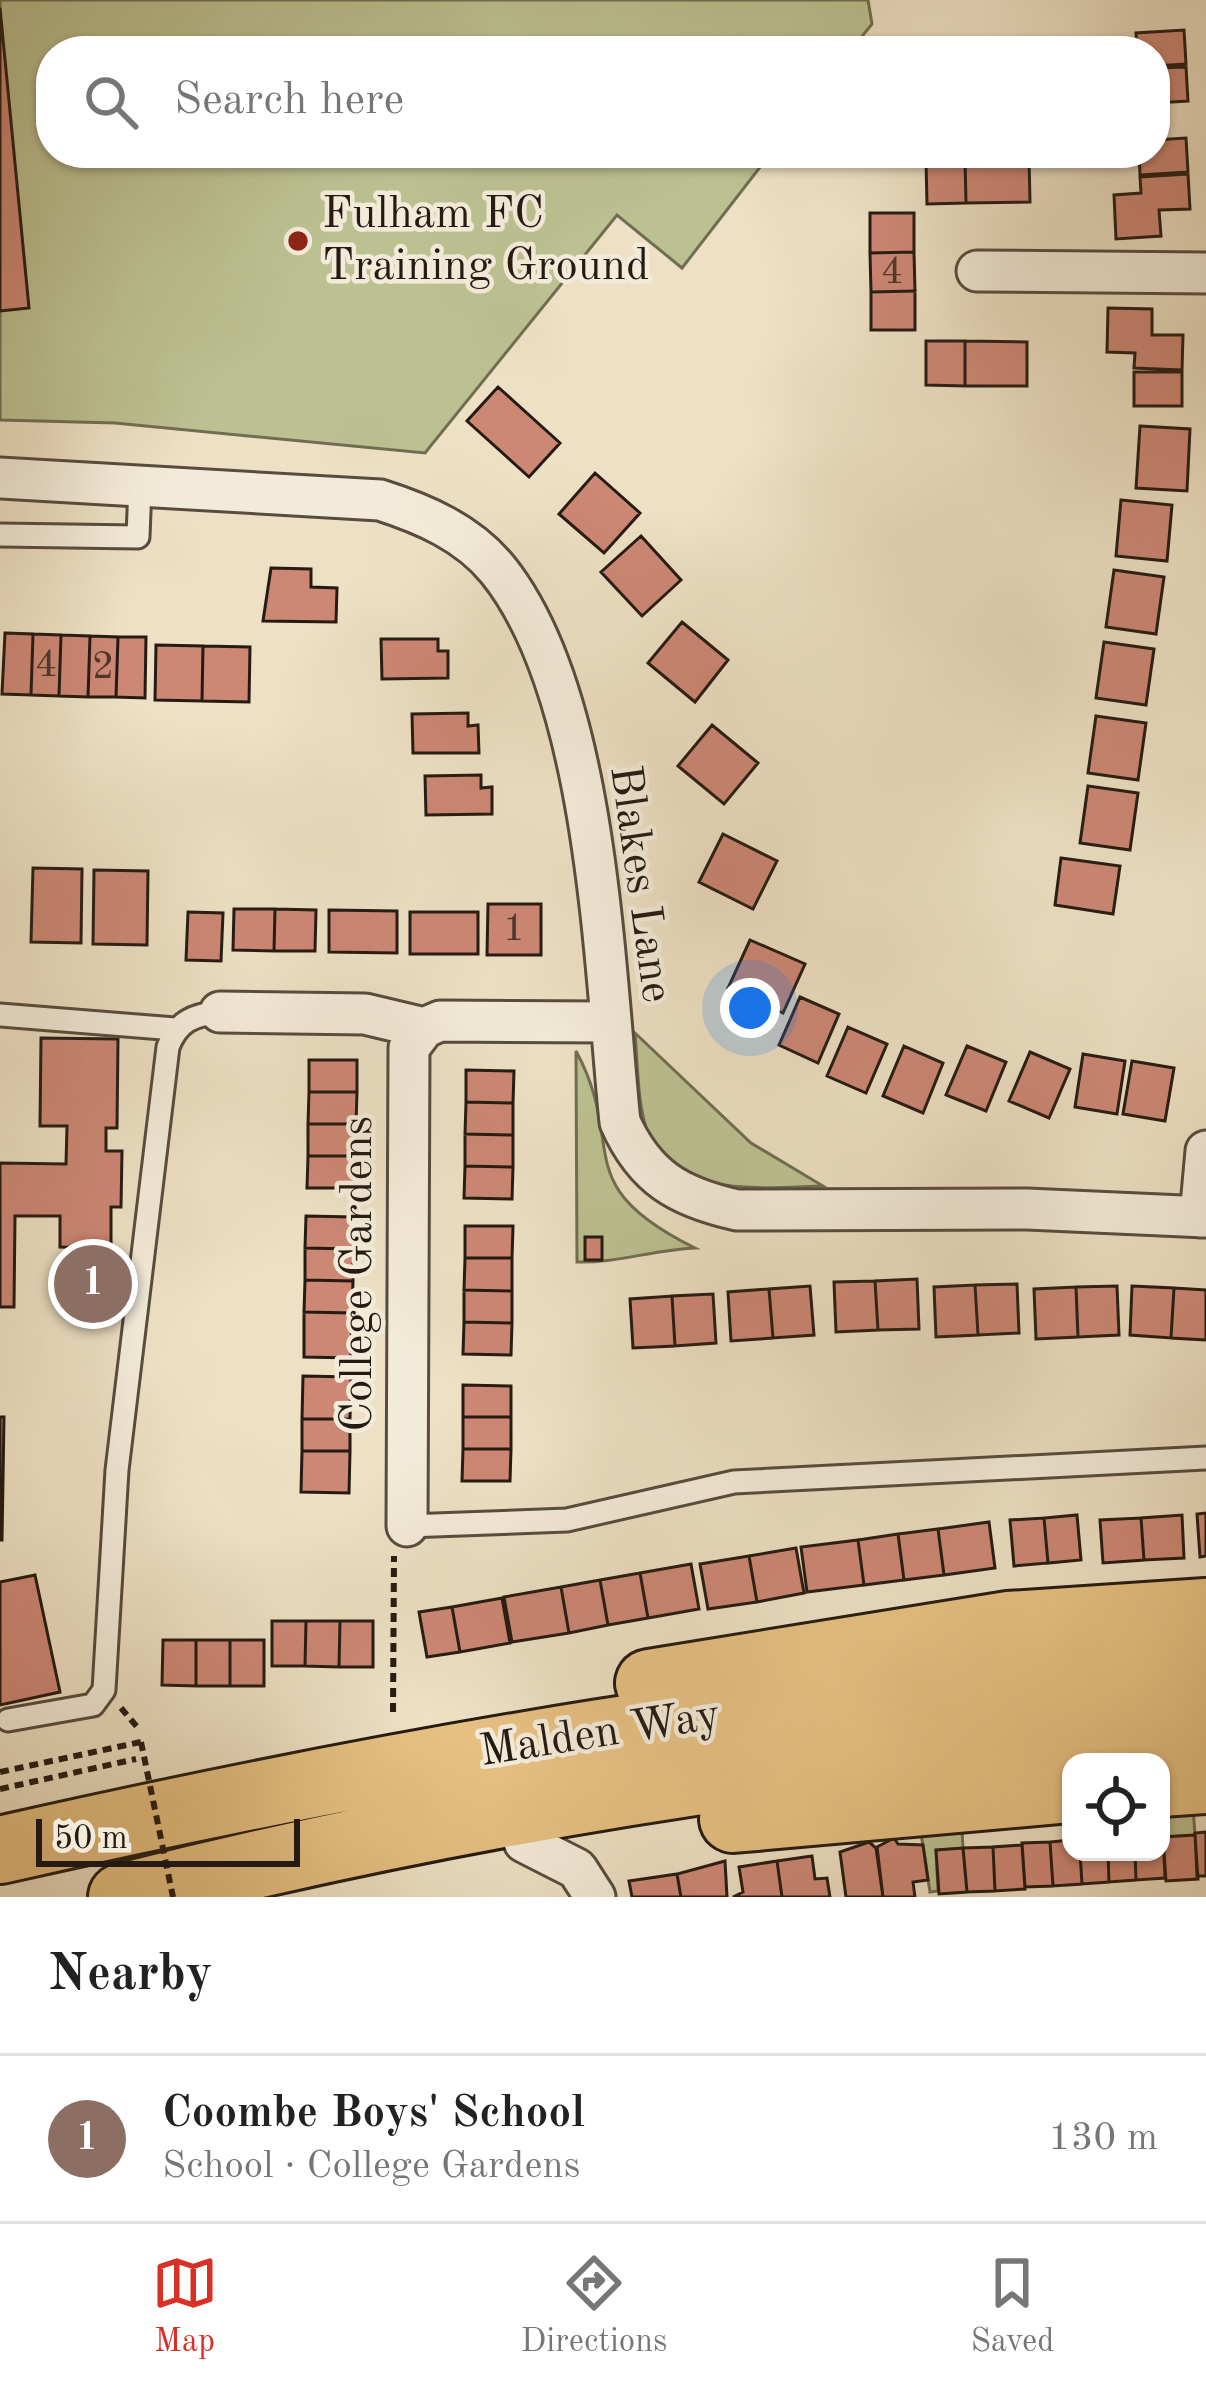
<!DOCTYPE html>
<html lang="en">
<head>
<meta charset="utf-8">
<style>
  :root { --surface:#fff; --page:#f6f6f6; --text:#222; --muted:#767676; --line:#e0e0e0; --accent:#d93025 }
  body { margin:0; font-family:"Old Standard TT",serif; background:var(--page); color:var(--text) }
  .controls { position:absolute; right:36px; bottom:36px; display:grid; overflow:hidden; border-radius:24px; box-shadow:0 3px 9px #0004 }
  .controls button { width:108px; height:108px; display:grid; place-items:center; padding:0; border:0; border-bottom:3px solid var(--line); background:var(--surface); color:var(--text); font:60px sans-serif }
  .scale { position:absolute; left:36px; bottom:30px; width:264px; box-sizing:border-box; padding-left:12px; border:6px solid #251b12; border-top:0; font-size:33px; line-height:42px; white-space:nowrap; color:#251b12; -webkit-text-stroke:9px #f3ebd9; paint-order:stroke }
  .you { position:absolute; left:750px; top:1008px; width:42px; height:42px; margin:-30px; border:9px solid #fff; border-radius:50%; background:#1a73e8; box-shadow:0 0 0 18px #1a73e833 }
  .badge { display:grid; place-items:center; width:78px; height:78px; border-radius:50%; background:var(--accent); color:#fff; font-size:39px; font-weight:700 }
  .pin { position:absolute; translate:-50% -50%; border:6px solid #fff; box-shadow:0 3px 12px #0006 }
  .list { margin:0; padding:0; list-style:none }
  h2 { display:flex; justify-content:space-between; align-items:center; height:156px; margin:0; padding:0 48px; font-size:51px }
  h2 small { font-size:39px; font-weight:400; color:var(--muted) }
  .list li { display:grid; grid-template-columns:78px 1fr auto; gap:36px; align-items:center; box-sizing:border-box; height:168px; padding:0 48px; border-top:3px solid var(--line) }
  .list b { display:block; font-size:45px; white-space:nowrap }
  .list p { margin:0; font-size:39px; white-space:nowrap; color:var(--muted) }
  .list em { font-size:39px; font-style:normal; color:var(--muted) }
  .icon { flex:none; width:66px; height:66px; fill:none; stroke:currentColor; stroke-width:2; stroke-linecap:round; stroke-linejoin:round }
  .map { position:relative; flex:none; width:1206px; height:1897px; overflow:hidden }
  .search { position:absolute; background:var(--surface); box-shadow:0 3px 9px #0004; left:36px; right:36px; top:36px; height:132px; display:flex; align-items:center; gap:30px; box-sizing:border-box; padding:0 42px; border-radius:48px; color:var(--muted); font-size:45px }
  .sheet { height:324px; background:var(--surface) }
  nav { display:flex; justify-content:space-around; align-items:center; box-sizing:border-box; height:168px; border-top:3px solid var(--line); background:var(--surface); font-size:33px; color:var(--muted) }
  nav a { display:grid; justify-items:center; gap:6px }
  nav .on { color:var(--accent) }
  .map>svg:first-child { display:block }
  .green { fill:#bcc191; stroke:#706e52; stroke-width:3 }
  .building { fill:#cc8775; stroke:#251b12; stroke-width:3 }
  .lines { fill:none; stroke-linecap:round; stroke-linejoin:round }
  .lane-casing { stroke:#574c3e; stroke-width:27 }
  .street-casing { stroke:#574c3e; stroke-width:45 }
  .highway-casing { stroke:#251b12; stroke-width:72 }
  .path { stroke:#251b12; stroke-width:6; stroke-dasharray:9 6; stroke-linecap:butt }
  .lane { stroke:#f3ebd9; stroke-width:21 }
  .street { stroke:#f3ebd9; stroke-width:39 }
  .highway { stroke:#e6c082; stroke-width:66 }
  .path-bridge { stroke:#251b12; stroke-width:6; stroke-dasharray:9 6; stroke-linecap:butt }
  .poi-dot { fill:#8f2418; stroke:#f3ebd9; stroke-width:4.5 }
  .labels { text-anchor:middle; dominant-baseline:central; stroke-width:9; stroke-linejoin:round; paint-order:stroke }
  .number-label { font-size:39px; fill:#4f362b }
  .poi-label { font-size:45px; fill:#251b12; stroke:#f3ebd9; text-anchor:start }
  .street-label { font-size:45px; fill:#251b12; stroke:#f3ebd9 }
</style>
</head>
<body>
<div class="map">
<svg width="1206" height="1897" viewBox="0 0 1206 1897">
  <rect width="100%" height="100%" fill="#ede0c4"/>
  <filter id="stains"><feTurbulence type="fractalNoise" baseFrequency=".00167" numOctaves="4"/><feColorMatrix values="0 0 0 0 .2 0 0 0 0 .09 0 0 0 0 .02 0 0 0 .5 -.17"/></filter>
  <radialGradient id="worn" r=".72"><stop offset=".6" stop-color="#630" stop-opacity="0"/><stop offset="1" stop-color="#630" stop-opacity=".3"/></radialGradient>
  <!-- green -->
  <path class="green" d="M0 0H868L872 24 850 51H51V153H771L682 268 617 215 425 453 115 423 0 420Z
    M635 1033 751 1143 823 1186C770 1187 672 1200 648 1134 637 1103 638 1066 635 1033Z
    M576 1051C628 1147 566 1184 695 1248 653 1250 617 1263 577 1262Z
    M1193 1807 1195 1835 1163 1837 1161 1810Z
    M962 1829 963 1848 936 1851 938 1891 930 1892 921 1833Z"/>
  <!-- building -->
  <path class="building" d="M0 8 29 308 0 311Z
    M1184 30 1186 64 1155 66V51H1137L1136 33Z
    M1186 67 1188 101 1155 103V68Z
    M1186 138 1188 172 1140 175 1139 153H1155V140Z
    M1029 157 1030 202 966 203 965 159Z
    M965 159 966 203 927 204 926 161Z
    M1188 174 1190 209 1159 210 1161 236 1116 239 1114 195 1141 193 1140 177Z
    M870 213H914V252L870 253Z
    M914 252 915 291 871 292 870 253Z
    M915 291V330H871V292Z
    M1108 308 1152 309V335H1183L1182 370 1134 368 1135 353 1107 352Z
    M926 341H965V386L926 385Z
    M965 341 1027 342V386H965Z
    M1134 372H1182V406H1134Z
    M498 387 560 443 529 477 467 421Z
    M1140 426 1190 429 1187 491 1136 488Z
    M595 473 640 513 604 553 559 514Z
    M1121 500 1172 505 1167 561 1116 556Z
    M641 536 681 580 642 616 601 572Z
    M271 568 311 569V587L337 588 336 622 263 621Z
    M1114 570 1164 577 1156 634 1106 627Z
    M682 622 728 660 695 702 648 663Z
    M5 633 33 634 31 695 2 694Z
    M33 634 61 635 59 696 31 695Z
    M61 635 90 636 88 697 59 696Z
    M90 636 118 637 116 697H88Z
    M118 637H146L145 698 116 697Z
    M381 639H438V651H448V678L382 679Z
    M1104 642 1154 649 1146 705 1096 698Z
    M156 645 203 646 202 701 155 700Z
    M203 646 250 647 249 702 202 701Z
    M468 713V726L478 725 479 753H413L412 714Z
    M1096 716 1146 723 1138 780 1088 773Z
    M712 725 758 763 724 804 678 766Z
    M481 775V788L492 787V814L426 815 425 776Z
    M1088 786 1138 793 1130 850 1080 843Z
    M723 834 777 861 753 909 699 882Z
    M1061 858 1120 866 1113 914 1055 905Z
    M33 868 82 869 81 943 31 942Z
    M94 870 148 871 147 945 93 944Z
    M488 904H541V955H487Z
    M234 909H275L274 951 233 950Z
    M275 909 316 910 315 951H274Z
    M329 910 397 911V953L329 952Z
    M188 912 223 913 221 961 186 960Z
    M410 912H478V954H410Z
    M750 940 805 964 783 1013 728 988Z
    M800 997 839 1014 818 1063 779 1045Z
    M848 1027 887 1044 866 1093 827 1076Z
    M41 1038 118 1039 117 1128H106V1151H122L121 1207H111V1248L60 1247V1216H15L14 1307H0V1163L66 1164 67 1126H40Z
    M904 1046 943 1063 923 1113 883 1096Z
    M967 1046 1006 1062 986 1111 946 1095Z
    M1030 1052 1070 1069 1049 1118 1009 1101Z
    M1083 1054 1125 1061 1117 1114 1075 1107Z
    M309 1060H357V1092H309Z
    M1132 1061 1174 1068 1165 1121 1123 1114Z
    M466 1070 514 1071 513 1103 466 1102Z
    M309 1092H357L356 1124H308Z
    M466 1102 513 1103V1135L465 1134Z
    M308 1124H356V1156H308Z
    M465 1134 513 1135V1167L465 1166Z
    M308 1156H356L355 1188H307Z
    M465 1166 513 1167 512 1199 464 1198Z
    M306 1216 354 1217 353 1249 305 1248Z
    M465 1226H513L512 1258H465Z
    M585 1237H602V1260H585Z
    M305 1248 353 1249V1281L305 1280Z
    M465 1258H512V1291L464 1290Z
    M917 1279 919 1329 878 1330 875 1281Z
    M305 1280 353 1281 352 1313 304 1312Z
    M875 1281 878 1330 836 1332 834 1282Z
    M1017 1284 1019 1333 978 1335 975 1285Z
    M975 1285 978 1335 936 1337 934 1287Z
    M810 1286 814 1335 773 1338 769 1289Z
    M1117 1286 1119 1335 1078 1337 1076 1287Z
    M1132 1286 1174 1288 1171 1338 1130 1335Z
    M1076 1287 1078 1337 1036 1339 1034 1289Z
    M1174 1288 1206 1290V1340L1171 1338Z
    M769 1289 773 1338 731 1341 728 1292Z
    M464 1290 512 1291V1323L464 1322Z
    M713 1294 716 1343 675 1346 672 1296Z
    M672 1296 675 1346 633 1348 630 1299Z
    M304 1312 352 1313 351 1358 304 1357Z
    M464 1322 512 1323 511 1355 463 1354Z
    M303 1376 351 1377 350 1419H302Z
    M463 1385 511 1386V1417H463Z
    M0 1417H4L2 1540H0Z
    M463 1417H511V1449H463Z
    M302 1419H350V1451H302Z
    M463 1449H511L510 1481H462Z
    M302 1451H350L349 1493 301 1492Z
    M1206 1513V1556L1200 1557 1197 1514Z
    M1077 1515 1081 1560 1048 1563 1044 1518Z
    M1182 1515 1184 1558 1144 1560 1141 1518Z
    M1044 1518 1048 1563 1014 1566 1010 1520Z
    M1141 1518 1144 1560 1103 1563 1100 1520Z
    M989 1522 995 1568 944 1575 938 1529Z
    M938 1529 944 1575 904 1580 898 1534Z
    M898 1534 904 1580 864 1585 858 1540Z
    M858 1540 864 1585 807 1592 801 1547Z
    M796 1548 804 1593 757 1602 749 1556Z
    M749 1556 757 1602 708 1609 700 1564Z
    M691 1564 699 1609 648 1618 640 1573Z
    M640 1573 648 1618 608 1625 600 1580Z
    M35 1575 60 1692 0 1705V1582Z
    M600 1580 608 1625 569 1633 561 1587Z
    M561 1587 569 1633 512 1642 504 1597Z
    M502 1598 510 1643 460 1652 452 1607Z
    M452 1607 460 1652 427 1657 419 1612Z
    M272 1621H306L305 1666H272Z
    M306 1621H340L339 1667 305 1666Z
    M340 1621H373V1667H339Z
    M163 1640H196V1686L162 1685Z
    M196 1640H230V1686H196Z
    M230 1640H264V1686H230Z
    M1206 1832V1876H1197L1195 1833Z
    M1163 1835 1165 1878 1136 1880 1135 1852H1161Z
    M1195 1835 1198 1879 1166 1881 1163 1837Z
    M894 1838 898 1844 923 1845 928 1880 913 1882 915 1897H883L877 1847Z
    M1071 1840V1852H1080L1082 1884 1053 1886 1050 1842Z
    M869 1842 876 1848 883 1897H846L840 1852Z
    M1050 1842 1053 1886 1025 1887 1022 1843Z
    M1022 1845 1025 1889 995 1891 993 1847Z
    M993 1847 995 1891 967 1892 963 1848Z
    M963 1848 967 1892 939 1894 936 1850Z
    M1080 1852H1108L1109 1882 1082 1884Z
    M1108 1852H1135L1136 1880 1109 1882Z
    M812 1856 815 1879 827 1878 830 1897H782L777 1861Z
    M725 1861 727 1897H681L677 1874Z
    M777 1861 782 1897H733L743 1892 739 1867Z
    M677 1874 681 1897H632L629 1881Z"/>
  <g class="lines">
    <defs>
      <path id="lane" d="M0 535 138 537 140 485
        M0 1015 175 1029
        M407 1526 567 1520 734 1482 1206 1458
        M8 1720 93 1705 104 1690 117 1470 168 1047C178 1021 193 1015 220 1012"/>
      <path id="street" d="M977 271 1206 273
        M0 478 380 500C424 514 468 533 498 570 598 695 604 966 620 1122 645 1178 679 1197 737 1210L1027 1209 1206 1217
        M220 1012 365 1014 424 1028
        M1200 1217 1206 1151
        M407 1526 409 1048 424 1028 440 1021 609 1022
        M524 1842 577 1869 595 1897"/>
      <path id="highway" d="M649 1683 1008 1625 1206 1612
        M1161 1783 1206 1780
        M733 1819 1071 1789
        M0 1850C397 1760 799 1690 1206 1665
        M122 1897C477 1807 840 1751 1206 1727"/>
    </defs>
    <!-- lane casing -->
    <use href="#lane" class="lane-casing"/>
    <!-- street casing -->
    <use href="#street" class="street-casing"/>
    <!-- highway casing -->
    <use href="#highway" class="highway-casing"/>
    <!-- path -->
    <path class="path" d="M121 1708 138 1728
      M393 1712 394 1556
      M0 1772 141 1742
      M0 1789 136 1759"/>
    <!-- lane -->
    <use href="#lane" class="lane"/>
    <!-- street -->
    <use href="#street" class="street"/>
    <!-- highway -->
    <use href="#highway" class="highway"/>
    <!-- path-bridge -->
    <path class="path-bridge" d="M141 1742 173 1897"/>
  </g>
  <!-- markers -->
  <circle class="poi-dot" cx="298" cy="241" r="12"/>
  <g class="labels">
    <!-- number labels -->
    <g class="number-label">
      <text x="892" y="272">4</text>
      <text x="46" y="665">4</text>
      <text x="103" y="667">2</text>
      <text x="514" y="929">1</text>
    </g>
    <!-- poi labels -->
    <g class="poi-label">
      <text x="322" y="215">Fulham FC<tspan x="322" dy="52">Training Ground</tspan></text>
    </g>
    <!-- street labels -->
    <g class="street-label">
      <text transform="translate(639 884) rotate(82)">Blakes Lane</text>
      <text transform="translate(359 1274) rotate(-90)">College Gardens</text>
      <text transform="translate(600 1735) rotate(-9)">Malden Way</text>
    </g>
  </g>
  <rect width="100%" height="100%" filter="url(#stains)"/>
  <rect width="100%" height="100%" fill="url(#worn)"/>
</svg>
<div class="controls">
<button><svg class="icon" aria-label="locate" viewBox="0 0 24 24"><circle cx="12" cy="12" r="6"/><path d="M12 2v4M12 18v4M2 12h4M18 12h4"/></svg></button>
</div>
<div class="scale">50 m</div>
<div class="you"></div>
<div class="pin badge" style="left:93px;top:1284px;background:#8d6e63">1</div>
<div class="search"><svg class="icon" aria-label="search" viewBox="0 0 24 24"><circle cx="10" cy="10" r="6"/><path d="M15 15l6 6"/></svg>Search here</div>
</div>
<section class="sheet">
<h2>Nearby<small></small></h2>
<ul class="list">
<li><span class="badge" style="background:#8d6e63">1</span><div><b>Coombe Boys' School</b><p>School · College Gardens</p></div><em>130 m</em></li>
</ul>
</section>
<nav>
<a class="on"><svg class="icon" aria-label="map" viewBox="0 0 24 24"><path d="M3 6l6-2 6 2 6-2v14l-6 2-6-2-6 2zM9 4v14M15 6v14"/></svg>Map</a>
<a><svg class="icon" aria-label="directions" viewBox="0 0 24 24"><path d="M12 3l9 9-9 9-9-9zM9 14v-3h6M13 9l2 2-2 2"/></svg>Directions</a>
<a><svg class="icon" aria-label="saved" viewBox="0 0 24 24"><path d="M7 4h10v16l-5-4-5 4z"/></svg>Saved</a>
</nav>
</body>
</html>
